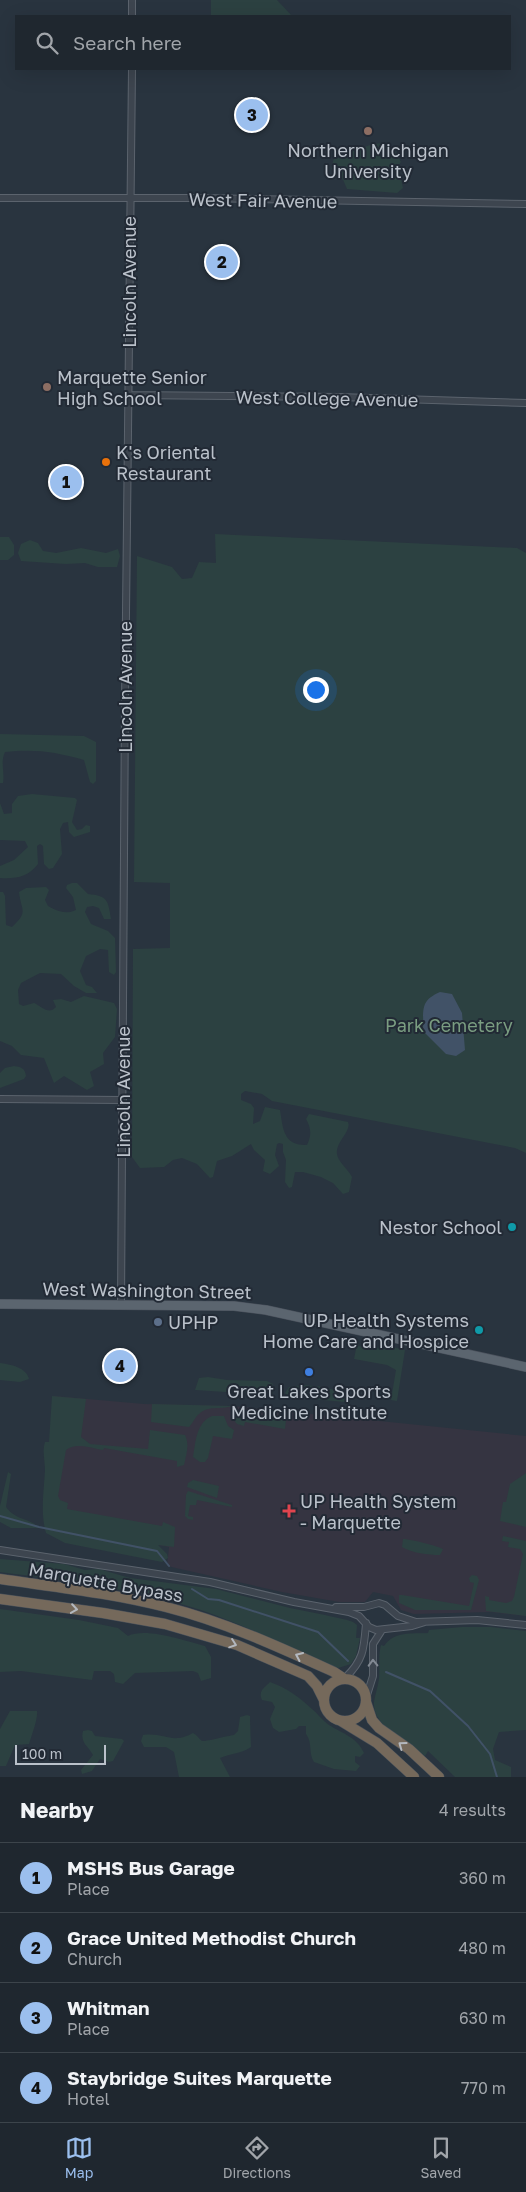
<!DOCTYPE html>
<html lang="en">
<head>
<meta charset="utf-8">
<style>
  :root { --surface:#1f272f; --page:#272f37; --text:#f1f3f6; --muted:#a1a5aa; --line:#3c444b; --accent:#9bbfee }
  body { margin:0; font-family:"Golos Text",sans-serif; background:var(--page); color:var(--text) }
  .scale { position:absolute; left:15px; bottom:12px; width:91px; box-sizing:border-box; padding-left:5px; border:2px solid #bac1ca; border-top:0; font-size:14px; line-height:18px; white-space:nowrap; color:#bac1ca; -webkit-text-stroke:4px #222a35; paint-order:stroke }
  .you { position:absolute; left:315px; top:689px; width:18px; height:18px; margin:-12px; border:4px solid #fff; border-radius:50%; background:#1a73e8; box-shadow:0 0 0 8px #1a73e833 }
  .badge { display:grid; place-items:center; width:32px; height:32px; border-radius:50%; background:var(--accent); color:#111; font-size:16px; font-weight:700 }
  .pin { position:absolute; translate:-50% -50%; border:2px solid #fff; box-shadow:0 1px 5px #0006 }
  .list { margin:0; padding:0; list-style:none }
  h2 { display:flex; justify-content:space-between; align-items:center; height:65px; margin:0; padding:0 20px; font-size:21px }
  h2 small { font-size:16px; font-weight:400; color:var(--muted) }
  .list li { display:grid; grid-template-columns:32px 1fr auto; gap:15px; align-items:center; box-sizing:border-box; height:70px; padding:0 20px; border-top:1px solid var(--line) }
  .list b { display:block; font-size:19px; white-space:nowrap }
  .list p { margin:0; font-size:16px; white-space:nowrap; color:var(--muted) }
  .list em { font-size:16px; font-style:normal; color:var(--muted) }
  .icon { flex:none; width:28px; height:28px; fill:none; stroke:currentColor; stroke-width:2; stroke-linecap:round; stroke-linejoin:round }
  .map { position:relative; flex:none; width:526px; height:1777px; overflow:hidden }
  .search { position:absolute; background:var(--surface); box-shadow:0 5px 20px #0002; left:15px; right:15px; top:15px; height:55px; display:flex; align-items:center; gap:12px; box-sizing:border-box; padding:0 18px; border-radius:0px; color:var(--muted); font-size:19px }
  .sheet { height:345px; background:var(--surface) }
  nav { display:flex; justify-content:space-around; align-items:center; box-sizing:border-box; height:70px; border-top:1px solid var(--line); background:var(--surface); font-size:14px; color:var(--muted) }
  nav a { display:grid; justify-items:center; gap:2px }
  nav .on { color:var(--accent) }
  .map>svg:first-child { display:block }
  .medical { fill:#353441 }
  .green { fill:#2c4141 }
  .water { fill:#415267 }
  .lines { fill:none; stroke-linecap:round; stroke-linejoin:round }
  .stream { stroke:#415267; stroke-width:2 }
  .minor-casing { stroke:#5b636d; stroke-width:8 }
  .major-casing { stroke:#4a515c; stroke-width:10 }
  .highway-casing { stroke:#48505a; stroke-width:11 }
  .minor { stroke:#3d454f; stroke-width:6 }
  .major { stroke:#5b656f; stroke-width:9 }
  .highway { stroke:#75695b; stroke-width:10 }
  .oneway { stroke:#b3b8bf }
  .oneway2 { stroke:#828993 }
  .education-dot { fill:#8d6e63; stroke:#222a35; stroke-width:2 }
  .food-dot { fill:#e8710a; stroke:#222a35; stroke-width:2 }
  .culture-dot { fill:#0f9aa8; stroke:#222a35; stroke-width:2 }
  .service-dot { fill:#5c6f8a; stroke:#222a35; stroke-width:2 }
  .shop-dot { fill:#3f7fe0; stroke:#222a35; stroke-width:2 }
  .health-dot { fill:#e0444e; stroke:#222a35; stroke-width:2 }
  .labels { text-anchor:middle; dominant-baseline:central; stroke-width:4; stroke-linejoin:round; paint-order:stroke }
  .poi-label { font-size:18px; fill:#bac1ca; stroke:#222a35; text-anchor:start }
  .street-label { font-size:18px; fill:#bac1ca; stroke:#222a35 }
  .park-label { font-size:18px; fill:#7a9d81; stroke:#222a35 }
</style>
</head>
<body>
<div class="map">
<svg width="526" height="1777" viewBox="0 0 526 1777">
  <rect width="100%" height="100%" fill="#29343f"/>
  <!-- medical -->
  <path class="medical" d="M54 1396 144 1404 232 1406 526 1436V1616L491 1612 414 1614 401 1610 393 1596 373 1592 365 1602H339L282 1592 167 1566 169 1547 62 1526 52 1505Z"/>
  <!-- green -->
  <path class="green" d="M211 0H277L292 16H211Z
    M384 143 394 149 401 162 398 166H391V170L401 179 403 188 397 193 347 189 341 175 331 169 334 158 373 144Z
    M215 534 517 548 526 553V1153L515 1148 272 1101 262 1094 245 1091 241 1094V1100L251 1104 254 1108 253 1124 260 1121 265 1107 280 1110C283 1128 283 1146 307 1145 312 1135 311 1128 306 1119L309 1114 348 1122C352 1131 335 1142 337 1154 338 1162 348 1169 352 1177L349 1192 343 1194 333 1183 321 1177 303 1172H295L292 1187 289 1188 285 1182 286 1160 283 1152V1144L279 1143 277 1144 275 1155 279 1166 270 1174 263 1171 265 1160 254 1150 251 1144 232 1156 217 1161 213 1177 210 1178 197 1164 182 1158 173 1160 164 1167 140 1168 132 1157 133 949 170 948V883L134 882 137 556 172 567 182 579 192 578 199 562 216 563Z
    M0 537H9L14 545V555L8 560H0Z
    M30 540 38 543 43 551 56 553 81 548 106 553 118 549 120 556 117 567H98L85 563 66 564 21 561 18 553 21 544Z
    M0 734 84 736 96 742V781L93 784 90 782 84 760C55 752 36 749 5 752 0 762 5 772 3 783H0Z
    M32 794 75 798 77 800 72 822 77 830 82 829 86 825 90 826V832L74 837 69 832 68 822 63 823 60 829 62 854 53 868 49 869 44 864 43 846 40 844 37 846 38 864C28 877 16 879 0 878V866L14 860 28 847 25 841 0 840V803L4 814 12 813V804L18 796Z
    M72 883H77L88 894C107 896 108 899 111 919H104L99 908 93 906 87 907 85 912 91 924 108 931 115 938 116 972 114 975 109 972 108 950 100 949 86 956 80 971 86 985 92 987 97 993H86L74 986 61 974 40 973 21 983 18 990 19 1004 23 1006 34 1003C42 1007 49 1015 56 1007L53 1000 61 999 71 1002 84 996 114 1003 117 1009 115 1037 103 1053 104 1064 90 1072 94 1086 87 1090 64 1076 54 1083 44 1058 21 1055 12 1046 0 1041V892H3L5 896 6 925 12 927C29 911 21 911 19 892L26 888 46 887 49 890 45 900 48 906C57 911 66 915 76 910L73 897 66 888 67 885Z
    M14 1066C21 1067 25 1068 26 1076L24 1079 0 1088V1073L5 1068Z
    M358 1339 359 1346 376 1350 380 1344 405 1350 397 1401 391 1400 396 1370 387 1365 354 1359Z
    M0 1363C10 1364 27 1368 29 1379L20 1382 0 1380Z
    M208 1377 227 1380 267 1381 273 1384V1395L195 1390 199 1378Z
    M303 1385 325 1387 346 1394 345 1402 290 1397 285 1393 289 1387Z
    M52 1396 86 1399 81 1437 90 1444 148 1449 150 1430 185 1435C190 1445 186 1455 184 1465L177 1467V1461L104 1448 103 1450C92 1448 75 1442 66 1450L58 1496 60 1500 68 1503 67 1509 162 1526 163 1522 175 1527 174 1547 158 1545 167 1554 168 1558 162 1562 65 1543 46 1533C40 1512 44 1491 45 1470 45 1461 42 1451 45 1442H49Z
    M152 1404 232 1406C221 1410 208 1405 199 1414 195 1417 193 1423 189 1427L151 1422Z
    M212 1416H224L228 1426 234 1430 232 1439 213 1436 208 1458 205 1462H200L193 1457C196 1441 196 1423 212 1416Z
    M234 1417H238L286 1420 285 1429 245 1422 244 1426 237 1424 233 1419Z
    M8 1472 11 1474 6 1507C16 1521 31 1518 39 1528H11L0 1522V1506Z
    M526 1473V1527L500 1521 503 1502H506L510 1484Z
    M193 1480 219 1486 217 1498 187 1487 188 1483Z
    M188 1491 232 1505V1507L197 1500 196 1505H190L188 1516 193 1517V1520L188 1519 185 1516 186 1495Z
    M503 1536 526 1541V1616L486 1611 485 1596 489 1597V1600L506 1603 512 1601 514 1597 523 1554 520 1549 508 1547 509 1542 502 1541Z
    M403 1539C410 1539 438 1546 443 1549L440 1555C428 1555 412 1553 402 1547Z
    M0 1559 64 1564 85 1570 99 1569 130 1578 216 1589 290 1608 325 1615C335 1618 352 1619 357 1625L356 1638H360L356 1656 351 1664 338 1668C292 1650 248 1626 201 1610 136 1589 68 1581 0 1572Z
    M472 1575 477 1576 479 1580 471 1610H415L399 1603V1595H402L469 1606 474 1583 470 1582 469 1578Z
    M0 1609 79 1620 118 1628 128 1636C146 1627 185 1641 205 1646L211 1657V1678L201 1681 198 1673 193 1671 135 1673 123 1684 115 1682 114 1674 110 1671H94L92 1680 21 1671 0 1672Z
    M462 1627H491L526 1631V1730L499 1732 493 1749 495 1760 511 1767V1777H455L428 1751 425 1756C409 1742 372 1727 374 1702 375 1694 378 1687 379 1679 380 1668 378 1655 381 1645L384 1646C394 1631 412 1634 428 1633L429 1630Z
    M270 1682C287 1688 299 1697 312 1709 318 1714 323 1721 329 1725 343 1734 357 1737 364 1753L360 1757 355 1756V1762L360 1766 356 1771 334 1769 314 1762C308 1753 313 1743 306 1734V1726H299L296 1729 279 1732 273 1728 270 1719 275 1707 272 1702 262 1700C258 1691 264 1688 270 1682Z
    M10 1711H37C38 1719 32 1734 29 1744L15 1745 6 1766H0V1729Z
    M247 1715 250 1716V1719L251 1747C241 1754 231 1753 220 1758L230 1777H179L174 1752 166 1747H144L141 1741 143 1735C165 1732 172 1745 193 1733 197 1735 199 1739 202 1741 204 1742 227 1736 234 1735L238 1731 240 1717Z
    M88 1730 92 1731 95 1736 122 1739 124 1741 113 1761 109 1762 100 1759 92 1771 82 1774 81 1770 93 1755C88 1746 80 1743 83 1731Z"/>
  <!-- water -->
  <path class="water" d="M440 992 452 994 462 1013 465 1050 456 1056 446 1054 423 1031C424 1011 419 1001 440 992Z"/>
  <g class="lines">
    <!-- stream -->
    <path class="stream" d="M0 1516 39 1527 157 1551 169 1566
      M192 1589 208 1599 219 1600 318 1632 348 1661
      M386 1672 430 1691 468 1726 490 1754 497 1777"/>
    <defs>
      <path id="minor" d="M132 16V0
        M0 198H201L526 204
        M129 395 339 397 526 403
        M0 1099 123 1100
        M121 1304 125 704 132 69
        M0 1550 210 1582 294 1602 349 1612 359 1616 369 1627 376 1630 412 1626 425 1622
        M336 1607H364L379 1603 385 1605 398 1616 416 1622 477 1620 526 1625
        M345 1678C364 1660 364 1648 366 1623
        M366 1698 373 1676V1644L382 1630"/>
      <path id="major" d="M0 1304 234 1306 266 1310 526 1367"/>
      <path id="highway" d="M0 1579C55 1587 112 1593 166 1607 225 1622 279 1647 334 1672L343 1678
        M0 1599 103 1613 165 1624 237 1645 308 1676 317 1686 324 1700
        M324 1700a21 21 0 1 1 42 0a21 21 0 1 1-42 0Z
        M366 1702 372 1720 379 1728 409 1749 439 1777
        M341 1721 377 1743 414 1777"/>
    </defs>
    <!-- minor casing -->
    <use href="#minor" class="minor-casing"/>
    <!-- major casing -->
    <use href="#major" class="major-casing"/>
    <!-- highway casing -->
    <use href="#highway" class="highway-casing"/>
    <!-- minor -->
    <use href="#minor" class="minor"/>
    <!-- major -->
    <use href="#major" class="major"/>
    <!-- highway -->
    <use href="#highway" class="highway"/>
  </g>
  <!-- one-way arrows -->
  <defs><path id="oneway-chevron" d="M-2-3.5L2.5 0L-2 3.5" fill="none" stroke-width="1.6" stroke-linecap="round" stroke-linejoin="round" transform="scale(1.25)"/></defs>
  <g class="oneway">
    <use href="#oneway-chevron" transform="translate(74 1609) rotate(8)"/>
    <use href="#oneway-chevron" transform="translate(233 1644) rotate(19)"/>
    <use href="#oneway-chevron" transform="translate(299 1656) rotate(-156)"/>
    <use href="#oneway-chevron" transform="translate(402 1745) rotate(-144)"/>
  </g>
  <use class="oneway2" href="#oneway-chevron" transform="translate(373 1663) rotate(-91)"/>
  <!-- markers -->
  <g class="education-dot">
    <circle cx="368" cy="131" r="5"/>
    <circle cx="47" cy="387" r="5"/>
  </g>
  <circle class="food-dot" cx="106" cy="462" r="5"/>
  <g class="culture-dot">
    <circle cx="512" cy="1227" r="5"/>
    <circle cx="479" cy="1330" r="5"/>
  </g>
  <circle class="service-dot" cx="158" cy="1322" r="5"/>
  <circle class="shop-dot" cx="309" cy="1372" r="5"/>
  <path class="health-dot" d="M286.5 1503.5h5v5h5v5h-5v5h-5v-5h-5v-5h5z"/>
  <g class="labels">
    <!-- poi labels -->
    <g class="poi-label">
      <text x="368" y="150" text-anchor="middle">Northern Michigan<tspan x="368" dy="21">University</tspan></text>
      <text x="57" y="377">Marquette Senior<tspan x="57" dy="21">High School</tspan></text>
      <text x="116" y="452">K's Oriental<tspan x="116" dy="21">Restaurant</tspan></text>
      <text x="502" y="1227" text-anchor="end">Nestor School</text>
      <text x="469" y="1320" text-anchor="end">UP Health Systems<tspan x="469" dy="21">Home Care and Hospice</tspan></text>
      <text x="168" y="1322">UPHP</text>
      <text x="309" y="1391" text-anchor="middle">Great Lakes Sports<tspan x="309" dy="21">Medicine Institute</tspan></text>
      <text x="300" y="1501">UP Health System<tspan x="300" dy="21">- Marquette</tspan></text>
    </g>
    <!-- street labels -->
    <g class="street-label">
      <text transform="translate(263 200) rotate(1)">West Fair Avenue</text>
      <text transform="translate(129 282) rotate(-90)">Lincoln Avenue</text>
      <text transform="translate(327 398) rotate(1)">West College Avenue</text>
      <text transform="translate(125 687) rotate(-90)">Lincoln Avenue</text>
      <text transform="translate(123 1092) rotate(-90)">Lincoln Avenue</text>
      <text transform="translate(147 1290) rotate(1)">West Washington Street</text>
      <text transform="translate(106 1582) rotate(10)">Marquette Bypass</text>
    </g>
    <!-- park labels -->
    <g class="park-label">
      <text x="449" y="1025">Park Cemetery</text>
    </g>
  </g>
</svg>
<div class="scale">100 m</div>
<div class="you"></div>
<div class="pin badge" style="left:66px;top:482px">1</div>
<div class="pin badge" style="left:222px;top:262px">2</div>
<div class="pin badge" style="left:252px;top:115px">3</div>
<div class="pin badge" style="left:120px;top:1366px">4</div>
<div class="search"><svg class="icon" aria-label="search" viewBox="0 0 24 24"><circle cx="10" cy="10" r="6"/><path d="M15 15l6 6"/></svg>Search here</div>
</div>
<section class="sheet">
<h2>Nearby<small>4 results</small></h2>
<ul class="list">
<li><span class="badge">1</span><div><b>MSHS Bus Garage</b><p>Place</p></div><em>360 m</em></li>
<li><span class="badge">2</span><div><b>Grace United Methodist Church</b><p>Church</p></div><em>480 m</em></li>
<li><span class="badge">3</span><div><b>Whitman</b><p>Place</p></div><em>630 m</em></li>
<li><span class="badge">4</span><div><b>Staybridge Suites Marquette</b><p>Hotel</p></div><em>770 m</em></li>
</ul>
</section>
<nav>
<a class="on"><svg class="icon" aria-label="map" viewBox="0 0 24 24"><path d="M3 6l6-2 6 2 6-2v14l-6 2-6-2-6 2zM9 4v14M15 6v14"/></svg>Map</a>
<a><svg class="icon" aria-label="directions" viewBox="0 0 24 24"><path d="M12 3l9 9-9 9-9-9zM9 14v-3h6M13 9l2 2-2 2"/></svg>Directions</a>
<a><svg class="icon" aria-label="saved" viewBox="0 0 24 24"><path d="M7 4h10v16l-5-4-5 4z"/></svg>Saved</a>
</nav>
</body>
</html>
